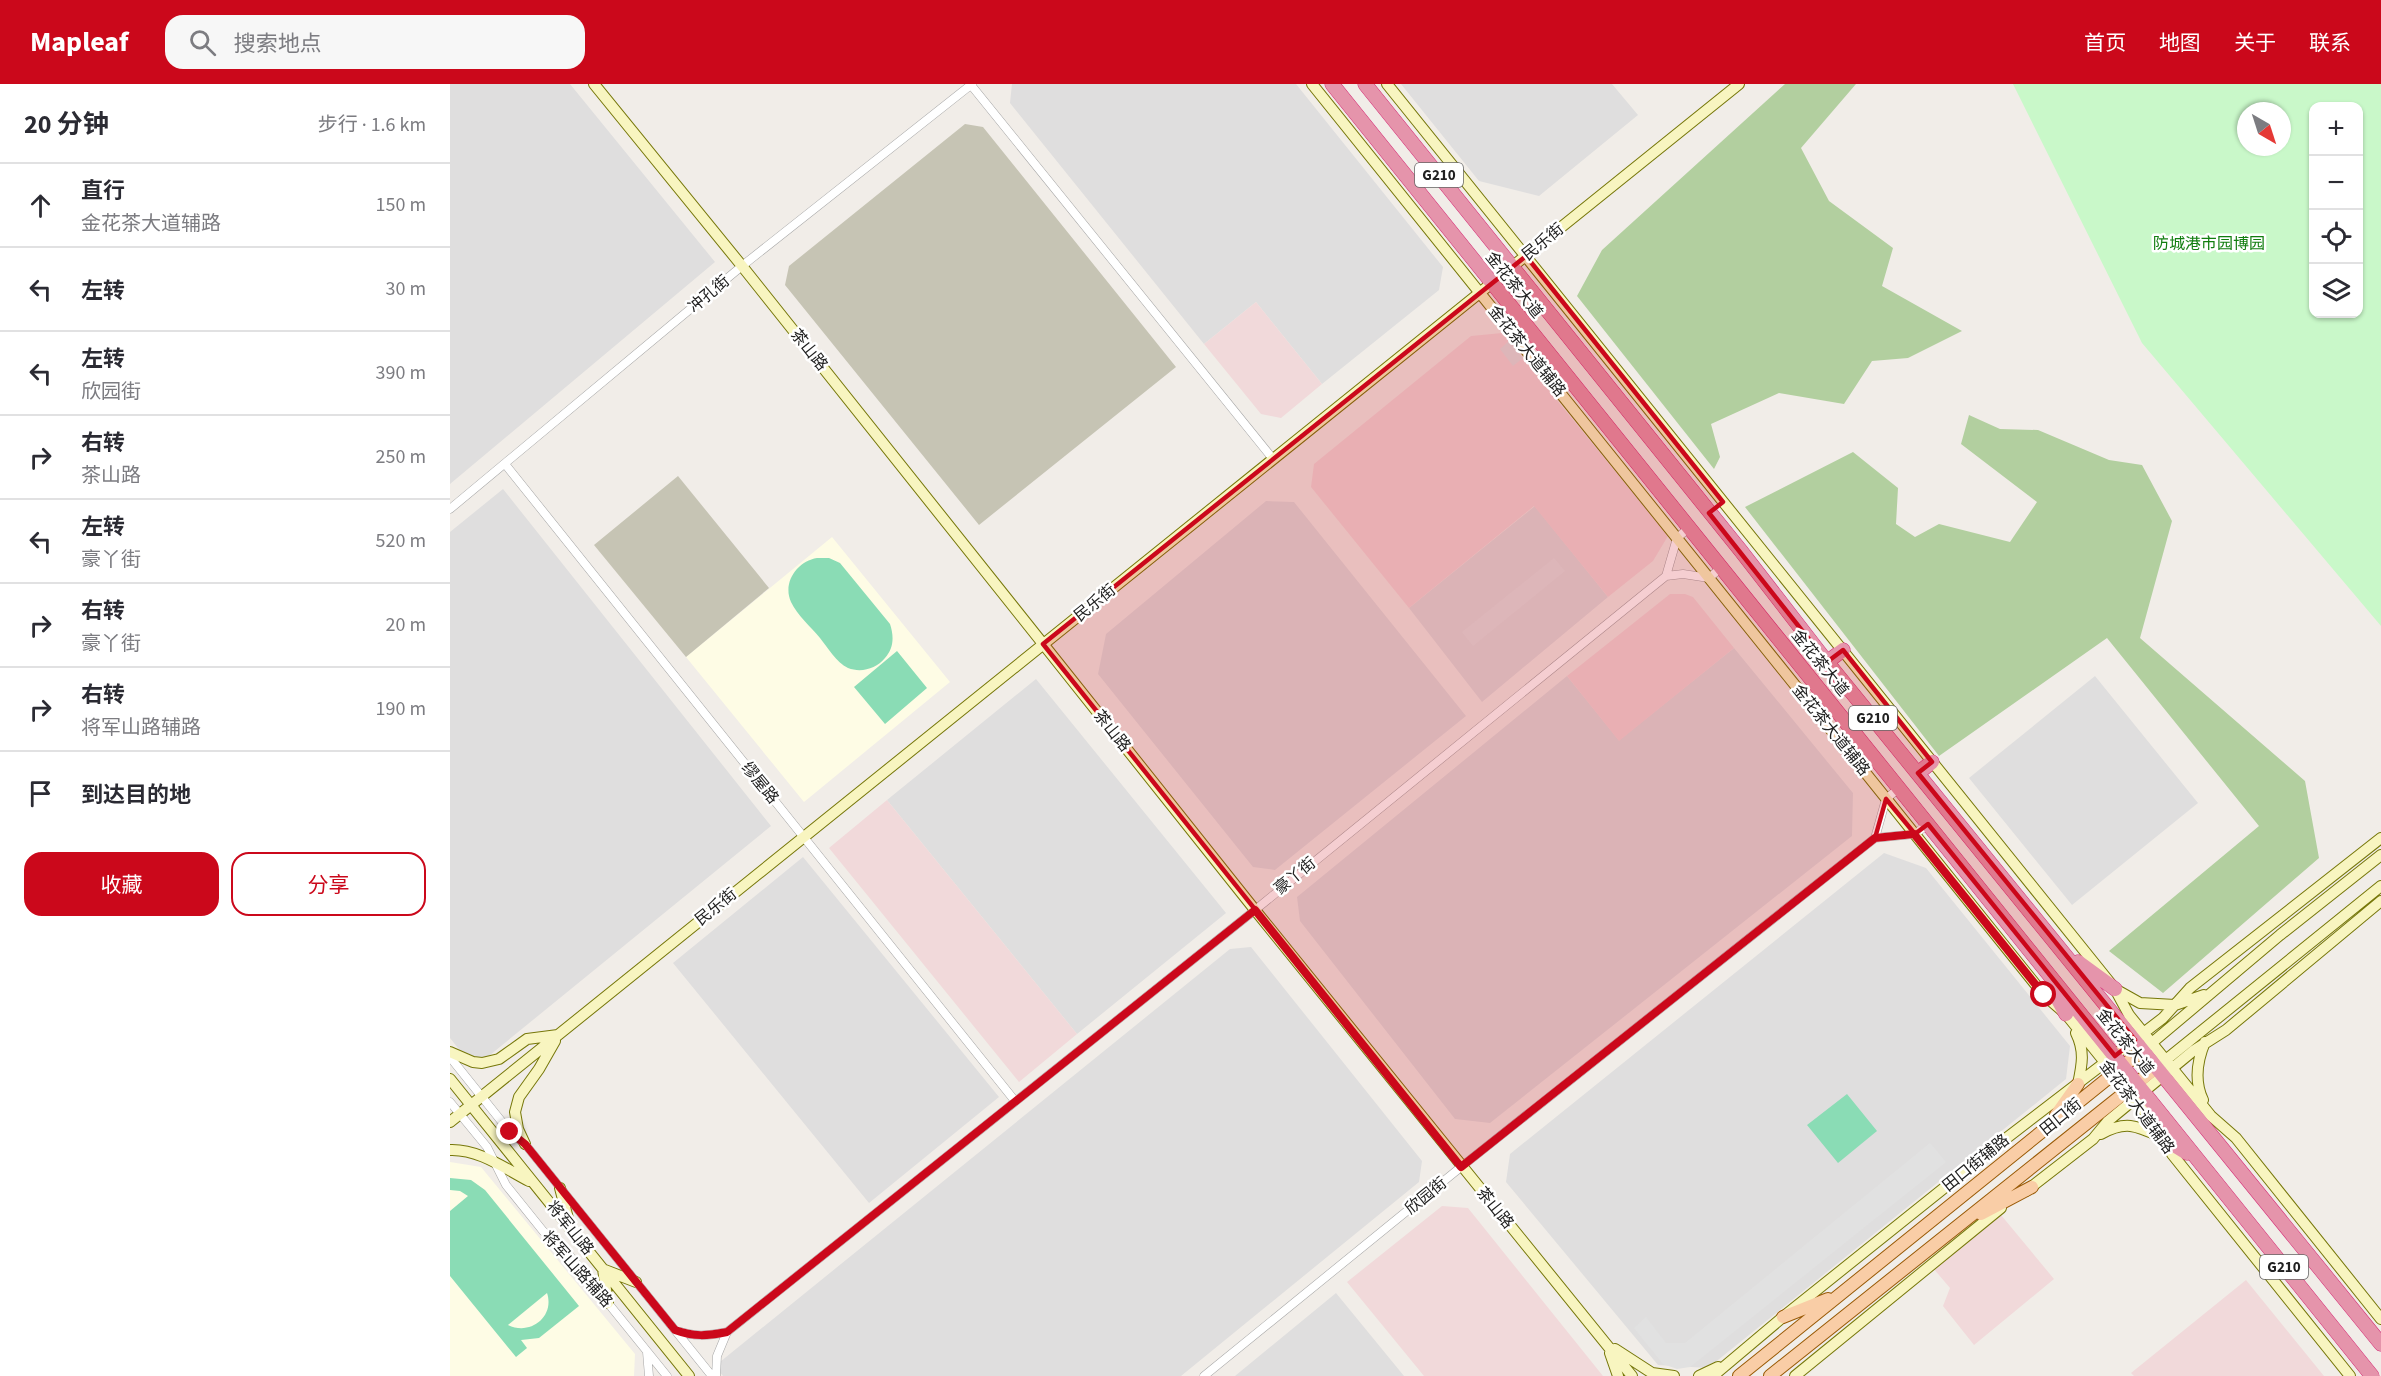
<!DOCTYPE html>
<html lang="zh">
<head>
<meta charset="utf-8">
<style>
  :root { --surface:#fff; --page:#f7f7f7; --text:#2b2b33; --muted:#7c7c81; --line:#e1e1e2; --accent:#cb081b }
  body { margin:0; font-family:"Source Sans 3","Noto Sans SC",sans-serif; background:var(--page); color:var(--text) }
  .controls { position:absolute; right:18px; top:18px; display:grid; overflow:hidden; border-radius:12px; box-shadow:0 2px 4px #0004 }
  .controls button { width:54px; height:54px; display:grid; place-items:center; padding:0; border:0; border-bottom:2px solid var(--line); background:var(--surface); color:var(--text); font:30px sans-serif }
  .compass { position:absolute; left:1787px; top:18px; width:54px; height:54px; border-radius:50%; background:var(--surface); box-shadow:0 2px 4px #0004; rotate:141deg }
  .stop { position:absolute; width:18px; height:18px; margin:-14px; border:4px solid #cb081b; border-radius:50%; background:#fff }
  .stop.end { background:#cb081b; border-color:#fff; box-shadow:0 2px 6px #0008 }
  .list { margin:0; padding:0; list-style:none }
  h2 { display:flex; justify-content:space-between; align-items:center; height:78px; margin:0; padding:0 24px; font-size:26px }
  h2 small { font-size:20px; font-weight:400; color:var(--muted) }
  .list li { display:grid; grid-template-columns:39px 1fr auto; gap:18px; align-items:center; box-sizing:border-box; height:84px; padding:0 24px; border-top:2px solid var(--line) }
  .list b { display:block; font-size:22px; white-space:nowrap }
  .list p { margin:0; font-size:20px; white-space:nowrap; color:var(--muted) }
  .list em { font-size:20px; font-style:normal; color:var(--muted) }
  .actions { display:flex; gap:12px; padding:18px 24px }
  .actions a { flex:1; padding:14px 0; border:2px solid var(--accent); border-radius:18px; text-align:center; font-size:21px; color:var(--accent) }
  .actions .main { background:var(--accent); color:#fff }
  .icon { flex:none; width:33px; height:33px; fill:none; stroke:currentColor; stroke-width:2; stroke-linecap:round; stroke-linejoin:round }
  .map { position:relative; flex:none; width:1931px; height:1292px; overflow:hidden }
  header { display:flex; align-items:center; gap:36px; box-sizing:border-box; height:84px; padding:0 30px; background:var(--accent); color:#fff }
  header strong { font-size:28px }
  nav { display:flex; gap:33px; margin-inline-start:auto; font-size:21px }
  .search { width:420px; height:54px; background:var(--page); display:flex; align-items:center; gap:15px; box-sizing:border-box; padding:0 21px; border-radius:18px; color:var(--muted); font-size:22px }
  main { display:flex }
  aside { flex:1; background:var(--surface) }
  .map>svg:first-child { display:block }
  .residential { fill:#dfdede }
  .commercial { fill:#f1d9da }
  .education { fill:#fefce5 }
  .construction { fill:#c6c4b4 }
  .forest { fill:#b2cf9f }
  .park { fill:#c9f8c9; fill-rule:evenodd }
  .pitch { fill:#8adcb5; fill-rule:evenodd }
  .parking { fill:#e1e1e1 }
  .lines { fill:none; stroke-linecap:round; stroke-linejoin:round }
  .street-casing { stroke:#a5a5a5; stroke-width:9 }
  .secondary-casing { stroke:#767709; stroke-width:12 }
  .primary-casing { stroke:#995a06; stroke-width:14 }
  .highway-casing { stroke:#d52f78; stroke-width:15 }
  .street { stroke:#fff; stroke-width:8 }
  .secondary { stroke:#f8f5c0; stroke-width:10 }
  .primary { stroke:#f9cda6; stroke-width:12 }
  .highway { stroke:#e594ab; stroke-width:14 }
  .route { stroke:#cb081b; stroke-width:8 }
  .marked { fill:#cb081b; fill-opacity:0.2; stroke:#cb081b; stroke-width:4.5; stroke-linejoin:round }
  .labels { text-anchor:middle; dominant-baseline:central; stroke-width:5; stroke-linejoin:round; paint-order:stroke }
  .shield { fill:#fff; stroke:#646464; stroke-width:1.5 }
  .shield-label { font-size:15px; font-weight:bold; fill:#212121 }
  .street-label { font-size:16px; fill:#212121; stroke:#fff }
  .park-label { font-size:16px; fill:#127e10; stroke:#fff }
</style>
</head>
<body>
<header>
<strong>Mapleaf</strong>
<div class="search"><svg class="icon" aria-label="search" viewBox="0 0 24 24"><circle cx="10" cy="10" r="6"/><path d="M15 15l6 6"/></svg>搜索地点</div>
<nav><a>首页</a><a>地图</a><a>关于</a><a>联系</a></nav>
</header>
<main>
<aside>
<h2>20 分钟<small>步行 · 1.6 km</small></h2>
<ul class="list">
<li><svg class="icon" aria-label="ahead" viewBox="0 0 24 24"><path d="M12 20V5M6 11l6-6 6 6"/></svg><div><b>直行</b><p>金花茶大道辅路</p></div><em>150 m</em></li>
<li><svg class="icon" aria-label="left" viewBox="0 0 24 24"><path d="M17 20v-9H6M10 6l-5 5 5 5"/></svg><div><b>左转</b></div><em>30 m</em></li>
<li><svg class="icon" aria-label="left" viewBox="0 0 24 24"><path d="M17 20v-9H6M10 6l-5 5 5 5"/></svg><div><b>左转</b><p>欣园街</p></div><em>390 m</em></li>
<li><svg class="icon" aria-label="right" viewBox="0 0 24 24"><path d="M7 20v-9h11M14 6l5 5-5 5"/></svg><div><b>右转</b><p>茶山路</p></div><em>250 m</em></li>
<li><svg class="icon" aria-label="left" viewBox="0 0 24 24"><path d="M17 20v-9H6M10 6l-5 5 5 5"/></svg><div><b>左转</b><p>豪丫街</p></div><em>520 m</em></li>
<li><svg class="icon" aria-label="right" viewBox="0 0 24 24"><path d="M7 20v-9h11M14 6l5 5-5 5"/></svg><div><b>右转</b><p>豪丫街</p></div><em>20 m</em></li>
<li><svg class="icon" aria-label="right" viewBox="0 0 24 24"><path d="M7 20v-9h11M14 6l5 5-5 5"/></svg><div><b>右转</b><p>将军山路辅路</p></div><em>190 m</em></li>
<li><svg class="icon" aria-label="arrive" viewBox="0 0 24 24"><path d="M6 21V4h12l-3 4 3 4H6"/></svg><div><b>到达目的地</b></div></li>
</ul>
<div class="actions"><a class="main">收藏</a><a>分享</a></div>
</aside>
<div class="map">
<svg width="1931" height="1292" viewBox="0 0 1931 1292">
  <rect width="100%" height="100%" fill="#f1ede8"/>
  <!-- residential -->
  <path class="residential" d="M0 0H120L265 178 0 400Z
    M562 0H846L993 183 989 206 872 300 806 218 754 260 560 19Z
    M951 0H1162L1188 31 1089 112 1029 97Z
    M53 405 321 742 24 984 0 954V448Z
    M816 417 844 418 1016 632 825 786 803 783 648 590 656 550Z
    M1085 422 1158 513 1032 618 959 524Z
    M1284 564 1403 709 1402 752 1040 1039 1005 1035 850 837 847 813 1117 592 1169 656Z
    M1645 592 1748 719 1622 821 1519 694Z
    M586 595 776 829 627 950 437 716Z
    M1434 769 1476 784 1620 962 1616 995 1258 1284 1208 1281 1056 1098 1060 1070Z
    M353 773 549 1013 419 1119 223 879Z
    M801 863 972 1077 969 1098 731 1292H273L265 1282 780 865Z
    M886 1209 954 1292H785Z"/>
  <!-- commercial -->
  <path class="commercial" d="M806 218 872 300 831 334 811 330 754 260Z
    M1052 249 1218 452 1203 477 1158 513 1084 422 959 524 861 403 864 380 1021 252Z
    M1220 510H1235L1243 513 1284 564 1169 657 1117 592Z
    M437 716 627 950 569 998 379 764Z
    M992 1122 1018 1124 1153 1292H974L897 1198Z
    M1551 1131 1604 1195 1524 1261 1493 1222 1500 1204 1483 1184Z
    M1796 1196 1874 1292H1684L1681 1289Z"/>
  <!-- education -->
  <path class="education" d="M382 453 500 598 354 718 236 573Z
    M0 1078 31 1083 185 1270 184 1292H0Z"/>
  <!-- construction -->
  <path class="construction" d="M515 40 533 43 726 283 529 441 335 201 339 182Z
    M228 392 319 504 236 573 144 461Z"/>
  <!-- forest -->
  <path class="forest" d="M1335 0H1406L1351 64 1379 117 1443 164 1432 202 1512 247 1458 274 1422 277 1394 320 1329 309 1261 340 1270 373 1264 385 1127 212 1152 166Z
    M1519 331 1550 345 1588 346 1659 376 1692 381 1722 437 1690 554 1855 697 1869 774 1713 909 1659 867 1809 742 1657 554 1489 672 1295 423 1403 368 1448 404 1446 440 1465 453 1489 440 1560 458 1587 418 1511 360Z"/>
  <!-- park -->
  <path class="park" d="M1563 0H1931V542L1692 259ZM1864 22H1908V230H1864ZM1796 27H1832V63H1796Z"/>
  <!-- pitch -->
  <path class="pitch" d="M367 474H379L390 479 440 540C444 552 444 564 435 574 426 585 411 589 398 584 386 578 378 564 370 554 361 543 347 531 341 518 332 498 348 477 367 474Z
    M447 567 477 604 435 640 404 603Z
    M1397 1010 1427 1047 1388 1079 1357 1041Z
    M0 1094 21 1096 35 1106 129 1222 89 1254 71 1256 77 1264 66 1273 0 1192V1127L18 1112 10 1107 0 1106ZM97 1209C105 1233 80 1252 58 1241Z"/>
  <!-- parking -->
  <path class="parking" d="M1059 257 1073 274 1063 282 1050 265Z
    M1104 474 1115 487 1023 562 1012 548Z
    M1480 1059 1496 1078 1240 1283 1227 1285 1213 1280 1184 1244 1196 1233 1216 1259H1235Z"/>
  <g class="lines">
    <defs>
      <path id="street" d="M521 1 823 375
        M55 380 565 1017
        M0 425 292 182 522 0
        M1240 443 1227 454 1216 492 1233 490 1259 494 1272 483
        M1449 704 1436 715 1425 754 1465 750 1478 740
        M0 973 60 1048 75 1060 262 1292
        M0 1018 37 1063 56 1101 93 1147 120 1172 217 1292
        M225 1246C244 1253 257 1252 277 1248L805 826 1216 492
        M197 1268 199 1292
        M266 1292 267 1272 277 1248
        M754 1292 1011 1083 1425 754"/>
      <path id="secondary" d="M144 0 292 182 805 826 1182 1292
        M862 0 1594 911 1616 930 1703 1038 1722 1070 1900 1292
        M937 0 1665 905 1679 931 1761 1032 1786 1054 1931 1235
        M1665 905 1690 919 1725 921 1754 911
        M1626 949C1635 967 1632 981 1628 1000
        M1697 963 1830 851 1931 771
        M0 968 23 978 32 979 49 975 77 955 108 951
        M1712 979 1931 802
        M0 995 239 1292
        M1753 1016C1744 997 1747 977 1755 958
        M0 1038 1289 0
        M1651 1050C1676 1036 1687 1042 1711 1053
        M75 1060 68 1045 65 1028 69 1013 89 985 105 957
        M0 1066C29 1065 54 1084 79 1097
        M110 1104 120 1142
        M1576 1107 1643 1055 1658 1037 1743 967 1776 946 1931 817
        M153 1185 158 1219
        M155 1186 186 1198
        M1165 1265 1202 1289 1224 1292
        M1160 1269 1168 1292
        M1249 1292 1268 1283
        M1263 1292 1333 1233 1554 1056 1713 934 1740 904 1931 754
        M1345 1292 1551 1124"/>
      <path id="primary" d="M1606 1031 1628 1000
        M1531 1130 1582 1103
        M1333 1233 1378 1215
        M1289 1292 1693 966
        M1320 1292 1707 983"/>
      <path id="highway" d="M882 0 1922 1292
        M915 0 1291 467 1377 578 1931 1260
        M1377 578 1393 566
        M1468 689 1482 678
        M1628 878 1665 905
        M1601 903 1616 930
        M1711 1053 1737 1069"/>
    </defs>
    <!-- street casing -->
    <use href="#street" class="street-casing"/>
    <!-- secondary casing -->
    <use href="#secondary" class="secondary-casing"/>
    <!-- primary casing -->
    <use href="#primary" class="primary-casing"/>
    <!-- highway casing -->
    <use href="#highway" class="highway-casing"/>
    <!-- street -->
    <use href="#street" class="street"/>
    <!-- secondary -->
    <use href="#secondary" class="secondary"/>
    <!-- primary -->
    <use href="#primary" class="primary"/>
    <!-- highway -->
    <use href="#highway" class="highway"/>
  </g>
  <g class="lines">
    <!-- route -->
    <path class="route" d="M60 1048 75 1060 225 1246C244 1253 257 1252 277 1248L805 826 1011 1083 1425 754 1464 750 1594 911"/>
  </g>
  <!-- marked area -->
  <path class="marked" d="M1076 172 1273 418 1259 429 1377 578 1393 566 1482 678 1468 689 1685 956 1665 972 1478 740 1465 750 1436 715 1425 754 1011 1083 593 560Z"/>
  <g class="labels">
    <!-- shield labels -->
    <g class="shield">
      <rect x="965" y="79" width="48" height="24" rx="4.5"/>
      <rect x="1399" y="622" width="48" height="24" rx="4.5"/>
      <rect x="1810" y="1171" width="48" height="24" rx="4.5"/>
    </g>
    <g class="shield-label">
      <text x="989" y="91">G210</text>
      <text x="1423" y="634">G210</text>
      <text x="1834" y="1183">G210</text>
    </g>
    <!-- street labels -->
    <g class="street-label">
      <text transform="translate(1093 158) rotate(-39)">民乐街</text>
      <text transform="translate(1064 201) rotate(51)">金花茶大道</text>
      <text transform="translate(259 210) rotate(-40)">冲孔街</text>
      <text transform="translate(359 266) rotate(51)">茶山路</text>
      <text transform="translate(1077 267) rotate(51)">金花茶大道辅路</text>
      <text transform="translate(645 519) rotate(-39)">民乐街</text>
      <text transform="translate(1370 579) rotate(51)">金花茶大道</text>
      <text transform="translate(1381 646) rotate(51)">金花茶大道辅路</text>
      <text transform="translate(662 647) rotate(51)">茶山路</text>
      <text transform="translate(310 699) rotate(51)">缪屋路</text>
      <text transform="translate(845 792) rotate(-39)">豪丫街</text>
      <text transform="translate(266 823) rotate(-39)">民乐街</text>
      <text transform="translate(1675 958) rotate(51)">金花茶大道</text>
      <text transform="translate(1687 1023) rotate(53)">金花茶大道辅路</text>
      <text transform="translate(1611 1033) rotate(-39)">田口街</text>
      <text transform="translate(1526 1079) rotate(-39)">田口街辅路</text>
      <text transform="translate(976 1112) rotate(-39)">欣园街</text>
      <text transform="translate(1045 1124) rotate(51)">茶山路</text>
      <text transform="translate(120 1144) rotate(51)">将军山路</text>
      <text transform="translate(127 1185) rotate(48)">将军山路辅路</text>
    </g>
    <!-- park labels -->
    <g class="park-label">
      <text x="1759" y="160">防城港市园博园</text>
    </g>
  </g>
</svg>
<div class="controls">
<button>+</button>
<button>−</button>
<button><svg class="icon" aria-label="locate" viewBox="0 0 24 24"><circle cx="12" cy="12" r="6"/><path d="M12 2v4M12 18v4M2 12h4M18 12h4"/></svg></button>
<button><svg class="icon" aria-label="layers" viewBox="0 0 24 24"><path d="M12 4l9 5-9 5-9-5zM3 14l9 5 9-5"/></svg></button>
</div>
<svg class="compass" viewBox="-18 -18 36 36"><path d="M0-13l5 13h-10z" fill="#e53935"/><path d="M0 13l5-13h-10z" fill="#7c7c81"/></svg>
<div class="stop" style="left:1594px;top:911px"></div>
<div class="stop end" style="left:60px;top:1048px"></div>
</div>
</main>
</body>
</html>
